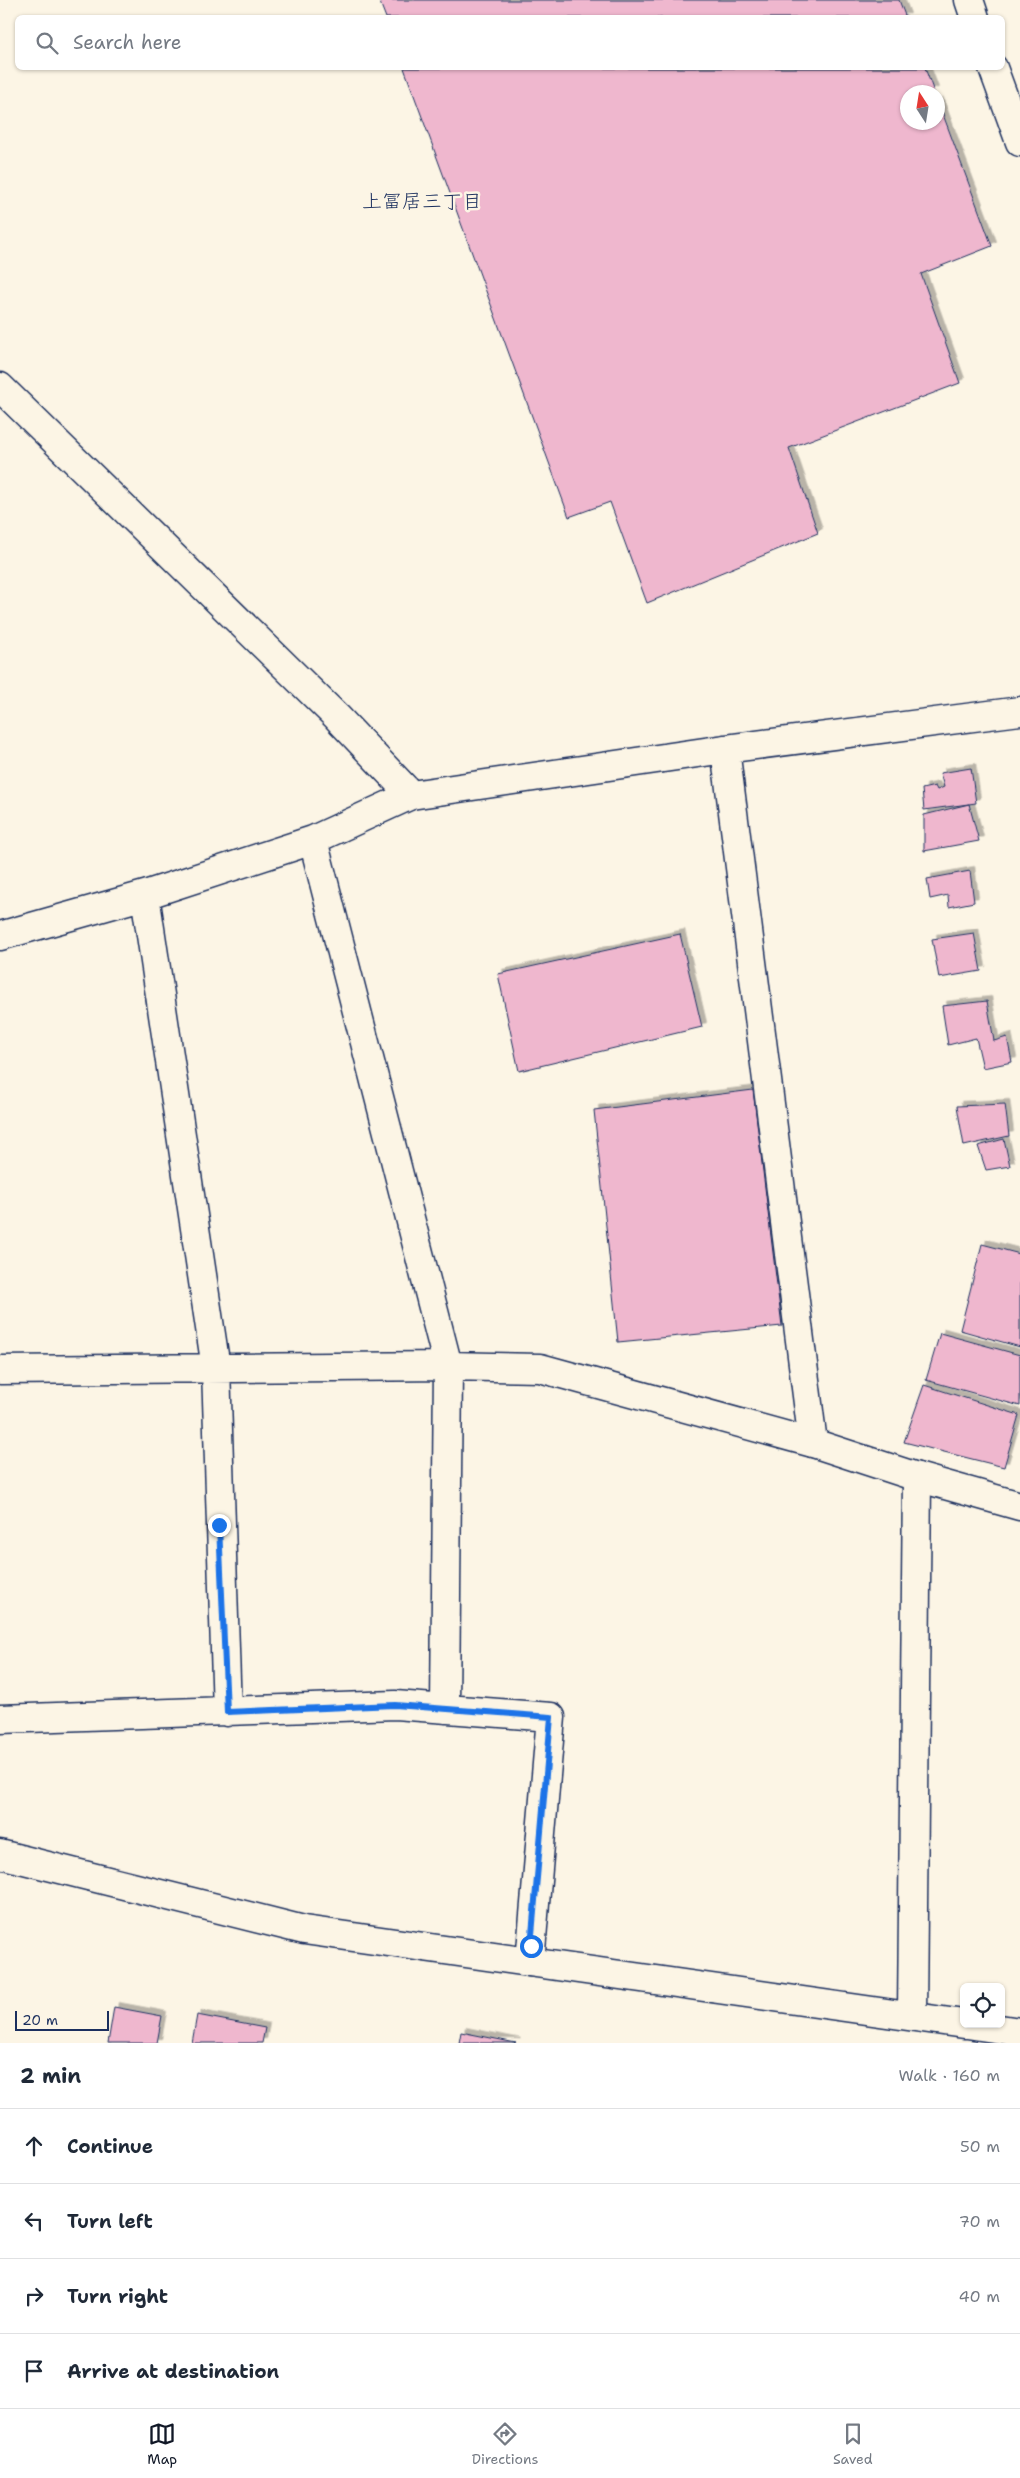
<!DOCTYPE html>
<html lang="en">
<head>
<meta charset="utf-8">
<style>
  :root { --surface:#fff; --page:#f6f6f7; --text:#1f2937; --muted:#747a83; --line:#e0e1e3; --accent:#111827 }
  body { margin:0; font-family:"Shantell Sans","Klee One",sans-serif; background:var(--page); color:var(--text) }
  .controls { position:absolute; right:15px; bottom:15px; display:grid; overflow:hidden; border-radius:8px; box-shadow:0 1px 4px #0004 }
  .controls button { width:45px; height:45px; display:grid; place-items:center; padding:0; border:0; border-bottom:1px solid var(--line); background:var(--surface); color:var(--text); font:25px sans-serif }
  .compass { position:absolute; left:900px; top:85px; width:45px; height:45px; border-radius:50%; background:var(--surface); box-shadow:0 1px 4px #0004; rotate:348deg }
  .scale { position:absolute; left:15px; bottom:12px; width:94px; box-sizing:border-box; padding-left:5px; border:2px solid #1b2f5e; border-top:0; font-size:14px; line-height:18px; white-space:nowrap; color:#1b2f5e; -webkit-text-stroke:4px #fcf5e5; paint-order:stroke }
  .stop { position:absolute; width:15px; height:15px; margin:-11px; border:4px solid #1a73e8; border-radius:50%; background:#fff }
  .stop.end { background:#1a73e8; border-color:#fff; box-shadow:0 1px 5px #0008 }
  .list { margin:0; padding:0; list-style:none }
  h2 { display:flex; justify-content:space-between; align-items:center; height:65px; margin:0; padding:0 20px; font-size:21px }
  h2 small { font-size:16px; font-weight:400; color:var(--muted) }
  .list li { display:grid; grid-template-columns:32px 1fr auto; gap:15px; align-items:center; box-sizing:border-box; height:75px; padding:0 20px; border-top:1px solid var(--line) }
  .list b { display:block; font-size:19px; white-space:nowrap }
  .list em { font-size:16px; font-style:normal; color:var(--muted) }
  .icon { flex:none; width:28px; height:28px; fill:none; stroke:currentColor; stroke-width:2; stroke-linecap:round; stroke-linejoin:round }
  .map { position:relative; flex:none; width:1020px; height:2043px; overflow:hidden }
  .search { position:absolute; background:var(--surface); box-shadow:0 1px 4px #0004; left:15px; right:15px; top:15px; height:55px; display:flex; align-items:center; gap:12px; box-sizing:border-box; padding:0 18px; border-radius:8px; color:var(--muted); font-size:19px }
  .sheet { height:365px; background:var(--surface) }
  nav { display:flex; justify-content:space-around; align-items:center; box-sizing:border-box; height:70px; border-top:1px solid var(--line); background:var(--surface); font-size:14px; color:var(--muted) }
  nav a { display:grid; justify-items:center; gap:2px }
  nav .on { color:var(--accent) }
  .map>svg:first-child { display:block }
  .building { fill:#efb7ce; stroke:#1b2f5e; filter:url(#shadow) }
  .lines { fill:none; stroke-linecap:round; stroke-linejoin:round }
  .minor-casing { stroke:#1b2f5e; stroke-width:31 }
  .tertiary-casing { stroke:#1b2f5e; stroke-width:31 }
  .minor { stroke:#fcf5e5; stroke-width:28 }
  .tertiary { stroke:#fcf5e5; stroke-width:28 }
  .route { stroke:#1a73e8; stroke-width:6 }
  .labels { text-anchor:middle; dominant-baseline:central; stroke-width:5; stroke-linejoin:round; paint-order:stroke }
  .neighbourhood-label { font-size:20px; fill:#1b2f5e; stroke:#fcf5e5 }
</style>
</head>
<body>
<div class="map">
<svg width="1020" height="2043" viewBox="0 0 1020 2043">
  <defs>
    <filter id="shadow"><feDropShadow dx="4.5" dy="-4.5" stdDeviation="0" flood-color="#0004"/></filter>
  </defs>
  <rect width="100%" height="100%" fill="#fcf5e5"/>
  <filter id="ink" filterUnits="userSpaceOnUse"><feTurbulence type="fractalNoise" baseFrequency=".02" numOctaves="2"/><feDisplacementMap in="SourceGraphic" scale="10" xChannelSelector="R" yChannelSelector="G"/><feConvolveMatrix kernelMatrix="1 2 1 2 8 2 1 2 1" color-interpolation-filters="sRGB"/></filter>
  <g filter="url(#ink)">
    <!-- building -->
    <path class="building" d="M379 0H899L906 18H386Z
      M404 68H925L934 92H908V122H938V101L992 246 921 274 960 383 789 448 818 533 647 603 610 502 569 517Z
      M971 768 976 803 924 810 922 789 935 786 937 790 944 787 940 773Z
      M969 804 979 841 924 851V815Z
      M970 871 974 902 949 907 948 895 930 899 927 879Z
      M974 933 981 971 939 978 932 939Z
      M680 934 702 1027 519 1071 498 974Z
      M987 1001 994 1041 1007 1037 1012 1062 983 1068 976 1038 948 1045 942 1006Z
      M753 1090 782 1326 618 1342 594 1110Z
      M1005 1104 1009 1136 964 1146 957 1106Z
      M1004 1139 1010 1166 986 1170 978 1146Z
      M982 1244 1020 1254V1347L960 1330Z
      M940 1333 1020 1355V1406L926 1380Z
      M924 1385 1019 1415 1004 1467 904 1442Z
      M114 2007 162 2016 157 2043H108Z
      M197 2015 265 2028 262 2043H192Z
      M461 2032 516 2043H459Z"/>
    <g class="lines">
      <defs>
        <path id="minor" d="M969 0 975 18
          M993 68 1020 142
          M313 840 448 1366 445 1709
          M145 895 216 1368 227 1712
          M0 936 145 895 313 840 411 795
          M0 1370 448 1366 540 1368 813 1443 917 1477 1020 1506
          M0 1719 395 1705 551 1717 530 1962"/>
        <path id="tertiary" d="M0 387 337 717 411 795 725 749 1020 711
          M725 749 813 1443
          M0 1854 304 1930 964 2024
          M912 2016 917 1477
          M967 2024 1020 2032"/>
      </defs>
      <!-- minor casing -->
      <use href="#minor" class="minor-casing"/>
      <!-- tertiary casing -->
      <use href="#tertiary" class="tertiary-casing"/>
      <!-- minor -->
      <use href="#minor" class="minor"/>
      <!-- tertiary -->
      <use href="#tertiary" class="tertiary"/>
    </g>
  </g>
  <g class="lines" filter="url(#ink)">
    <!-- route -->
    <path class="route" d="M219 1525 227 1712 395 1705 551 1717 531 1946"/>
  </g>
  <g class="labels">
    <!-- neighbourhood labels -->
    <g class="neighbourhood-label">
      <text x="422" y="201">上冨居三丁目</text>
    </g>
  </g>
</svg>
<div class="controls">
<button><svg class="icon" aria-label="locate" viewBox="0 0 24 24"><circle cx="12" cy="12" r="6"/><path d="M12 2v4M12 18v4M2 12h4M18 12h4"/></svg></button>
</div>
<svg class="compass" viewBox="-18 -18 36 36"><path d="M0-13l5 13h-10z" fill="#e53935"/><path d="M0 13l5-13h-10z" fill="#747a83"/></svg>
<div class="scale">20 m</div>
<div class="stop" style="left:531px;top:1946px"></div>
<div class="stop end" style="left:219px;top:1525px"></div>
<div class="search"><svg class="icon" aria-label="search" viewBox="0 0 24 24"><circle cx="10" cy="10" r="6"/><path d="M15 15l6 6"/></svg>Search here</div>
</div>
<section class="sheet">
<h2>2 min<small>Walk · 160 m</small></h2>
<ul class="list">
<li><svg class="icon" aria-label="ahead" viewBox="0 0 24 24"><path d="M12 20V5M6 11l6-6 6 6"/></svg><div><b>Continue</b></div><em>50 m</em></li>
<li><svg class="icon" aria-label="left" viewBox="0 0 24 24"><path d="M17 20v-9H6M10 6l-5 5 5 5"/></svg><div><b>Turn left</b></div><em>70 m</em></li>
<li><svg class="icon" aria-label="right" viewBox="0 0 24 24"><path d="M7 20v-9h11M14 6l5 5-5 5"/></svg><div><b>Turn right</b></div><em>40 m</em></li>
<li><svg class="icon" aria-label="arrive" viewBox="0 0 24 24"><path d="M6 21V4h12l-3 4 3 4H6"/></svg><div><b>Arrive at destination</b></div></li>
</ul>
</section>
<nav>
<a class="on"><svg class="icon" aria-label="map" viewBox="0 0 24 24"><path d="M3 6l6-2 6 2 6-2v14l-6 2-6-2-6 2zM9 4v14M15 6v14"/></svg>Map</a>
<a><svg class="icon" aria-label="directions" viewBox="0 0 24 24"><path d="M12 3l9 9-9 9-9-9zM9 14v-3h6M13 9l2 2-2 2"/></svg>Directions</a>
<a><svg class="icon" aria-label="saved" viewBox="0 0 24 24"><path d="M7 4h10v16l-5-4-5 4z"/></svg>Saved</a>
</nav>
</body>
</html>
